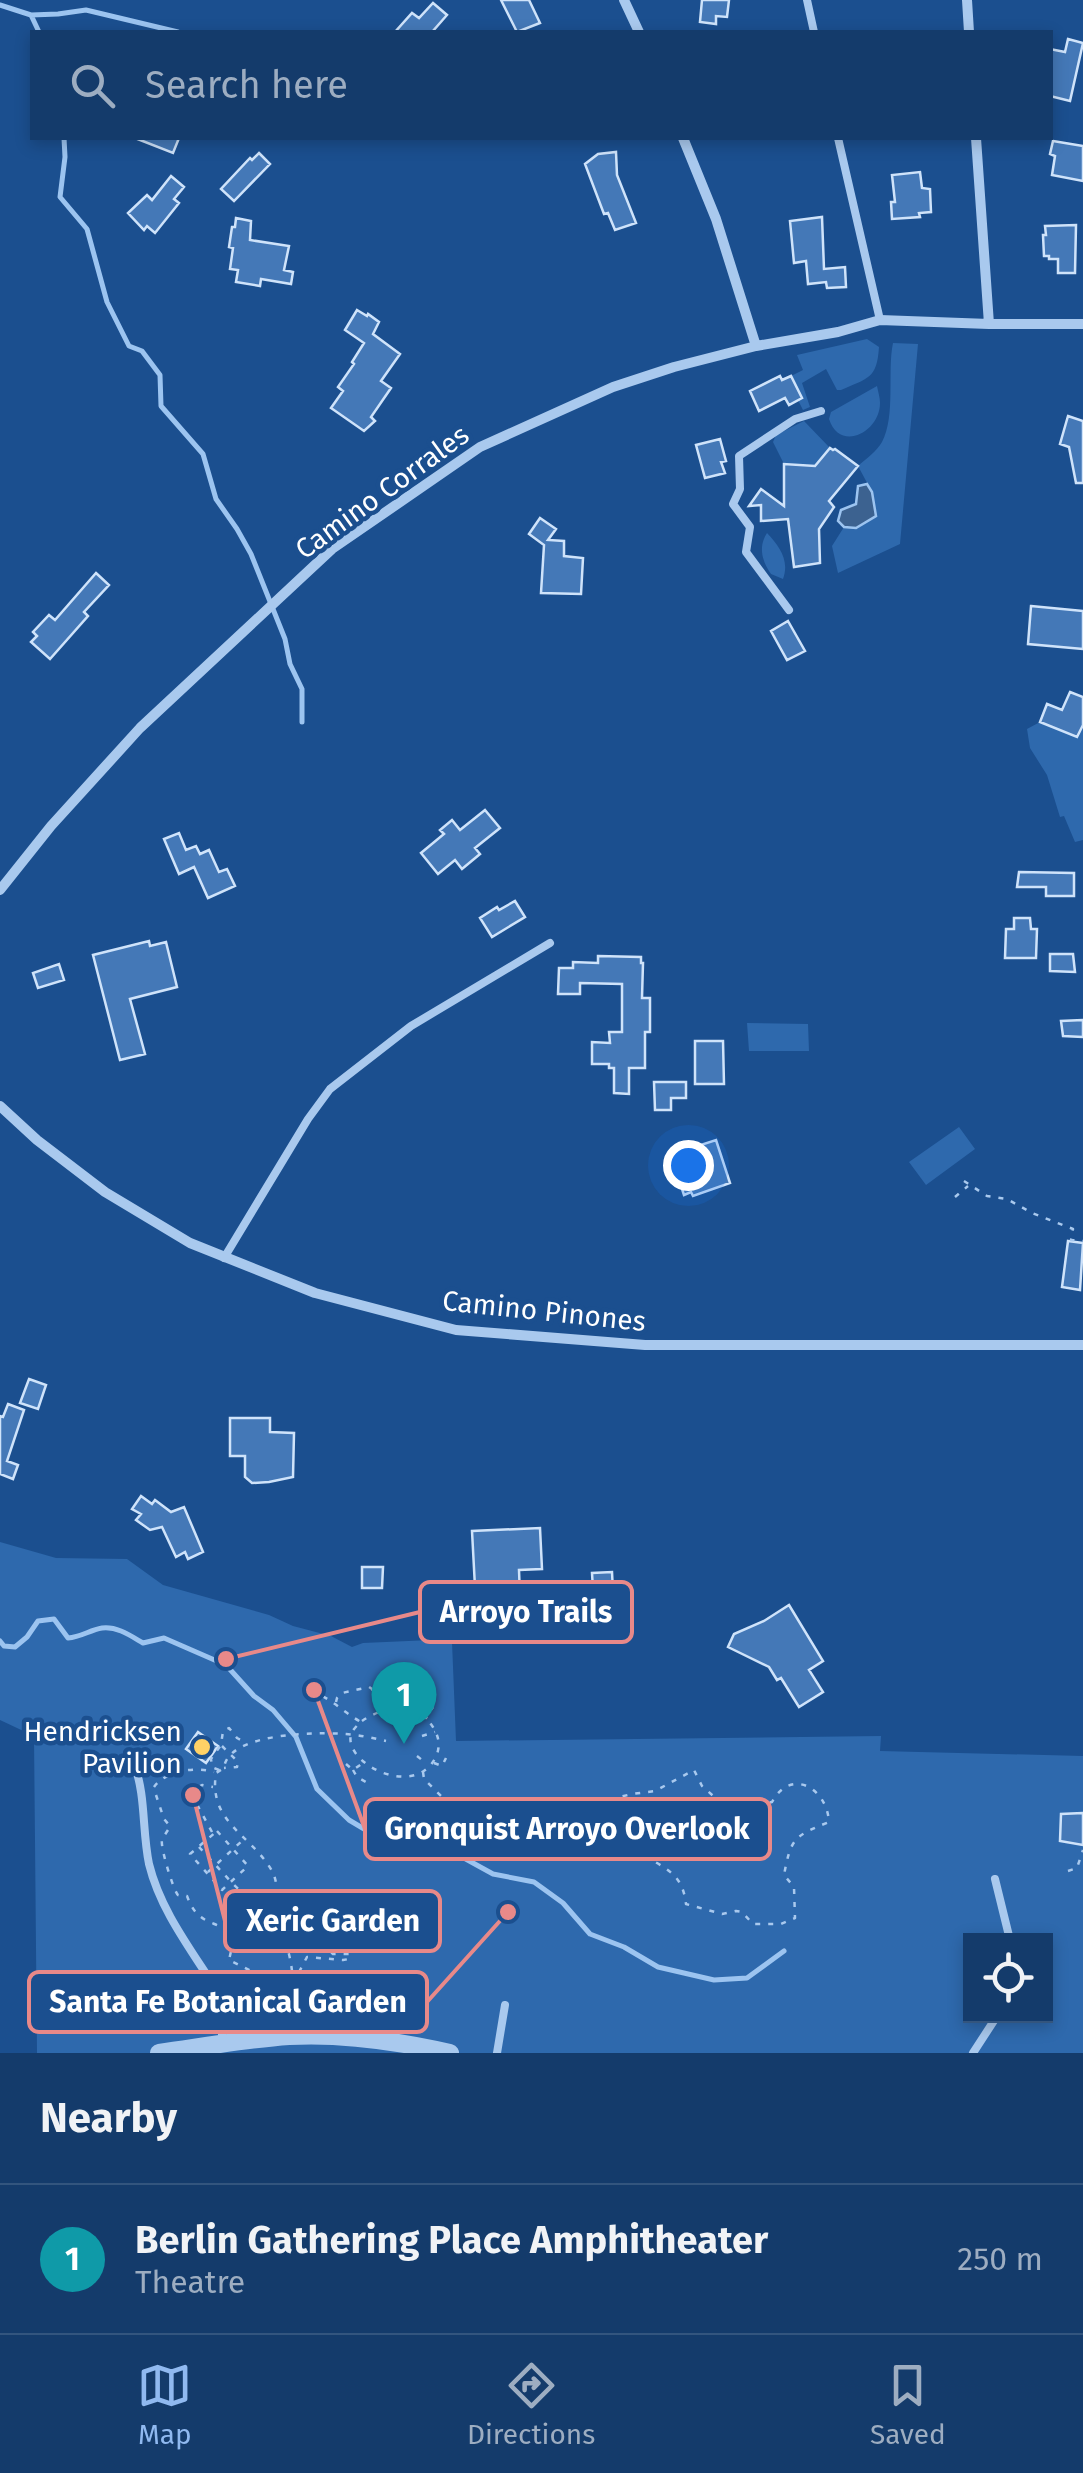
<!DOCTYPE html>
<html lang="en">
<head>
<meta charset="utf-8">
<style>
  :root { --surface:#143b6b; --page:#1d4271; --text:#f1f3f6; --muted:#9dadc1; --line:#33557e; --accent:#90b9f0 }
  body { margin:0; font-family:"Fira Sans",sans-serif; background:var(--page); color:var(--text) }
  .controls { position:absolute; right:30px; bottom:30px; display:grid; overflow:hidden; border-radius:0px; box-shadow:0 5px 15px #0003 }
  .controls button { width:90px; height:90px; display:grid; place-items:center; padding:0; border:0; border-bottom:2px solid var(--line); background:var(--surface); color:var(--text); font:50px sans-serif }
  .you { position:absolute; left:688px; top:1165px; width:35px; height:35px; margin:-25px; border:8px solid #fff; border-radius:50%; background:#1a73e8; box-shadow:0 0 0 15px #1a73e833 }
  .badge { display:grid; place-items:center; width:65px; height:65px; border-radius:50%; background:var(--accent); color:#fff; font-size:32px; font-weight:700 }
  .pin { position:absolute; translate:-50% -82px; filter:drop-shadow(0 2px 5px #0008) }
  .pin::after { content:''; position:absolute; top:52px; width:35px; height:30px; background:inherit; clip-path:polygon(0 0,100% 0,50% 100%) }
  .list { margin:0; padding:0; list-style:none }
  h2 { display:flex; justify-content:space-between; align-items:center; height:130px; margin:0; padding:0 40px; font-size:42px }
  h2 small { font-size:32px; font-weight:400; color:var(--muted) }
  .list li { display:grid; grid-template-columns:65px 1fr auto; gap:30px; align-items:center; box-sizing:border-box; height:150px; padding:0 40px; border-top:2px solid var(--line) }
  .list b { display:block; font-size:38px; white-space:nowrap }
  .list p { margin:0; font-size:32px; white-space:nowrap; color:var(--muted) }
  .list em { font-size:32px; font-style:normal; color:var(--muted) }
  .icon { flex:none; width:55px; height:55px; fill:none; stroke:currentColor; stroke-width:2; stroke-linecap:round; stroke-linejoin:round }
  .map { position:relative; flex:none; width:1083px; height:2053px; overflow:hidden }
  .search { position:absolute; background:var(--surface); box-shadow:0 5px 15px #0003; left:30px; right:30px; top:30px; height:110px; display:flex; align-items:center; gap:25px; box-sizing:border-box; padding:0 35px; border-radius:0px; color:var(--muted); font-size:38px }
  .sheet { height:280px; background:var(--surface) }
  nav { display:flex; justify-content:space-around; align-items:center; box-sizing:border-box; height:140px; border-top:2px solid var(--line); background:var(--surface); font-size:28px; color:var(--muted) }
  nav a { display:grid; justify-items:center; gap:5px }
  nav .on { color:var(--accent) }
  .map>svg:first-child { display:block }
  .green { fill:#2e69ad; fill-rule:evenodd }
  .water { fill:#3c6290; stroke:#9cc4f0; stroke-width:2.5 }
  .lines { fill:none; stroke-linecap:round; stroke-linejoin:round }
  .stream { stroke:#9cc4f0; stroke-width:5 }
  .building { fill:#4478b7; stroke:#cfe3fa; stroke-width:2.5 }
  .path { stroke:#a9c9ee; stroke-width:2.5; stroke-dasharray:5 8; stroke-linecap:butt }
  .service { stroke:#a9c9ee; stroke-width:8 }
  .minor { stroke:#a9c9ee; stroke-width:10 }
  .tertiary { stroke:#a9c9ee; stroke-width:18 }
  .poi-dot { fill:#ffd166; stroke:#1b4f8f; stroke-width:4 }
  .labels { text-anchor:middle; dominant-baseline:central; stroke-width:9; stroke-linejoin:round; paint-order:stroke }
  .street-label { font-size:28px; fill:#fff; stroke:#1b4f8f }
  .poi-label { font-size:28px; fill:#fff; stroke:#1b4f8f; text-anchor:end }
  .leader { fill:none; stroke:#e88989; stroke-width:4 }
  .callout-dot { fill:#e88989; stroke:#1b4f8f; stroke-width:4 }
  .callout { fill:#1b4f8f; stroke:#e88989; stroke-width:4 }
  .callout-label { font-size:30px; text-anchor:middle; font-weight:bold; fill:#fff }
</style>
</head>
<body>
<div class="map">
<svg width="1083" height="2053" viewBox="0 0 1083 2053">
  <rect width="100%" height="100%" fill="#1b4f8f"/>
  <!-- green -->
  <path class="green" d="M867 339 879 347C877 379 868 378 841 390H837L826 369 802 383 810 407 803 410 798 400 801 398 791 376 803 370 797 355Z
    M893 343 918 344 900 544 838 573 832 546 844 527 856 528 872 492 858 466C866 459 877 451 882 442 896 416 887 371 893 343Z
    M877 386C878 392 880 397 880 403 880 432 840 453 829 419L831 412Z
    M804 421 830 448 815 466 784 464 773 442 776 435Z
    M767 533C779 546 790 560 783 579L771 574C762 561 758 547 767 533Z
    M1040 722 1076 737 1083 726V840L1075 842 1064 816 1060 817 1047 775 1030 748 1027 729Z
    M747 1023 808 1024 809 1051H749Z
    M959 1127 975 1149 926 1185 909 1162Z
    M0 1542 56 1558 127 1559 163 1585 269 1615 293 1626 331 1636 352 1647 363 1643 431 1640 452 1642 456 1741 881 1736 880 1751 1083 1756V2053H37L34 1736 0 1720ZM970 1940H1046V2016H970Z"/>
  <!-- water -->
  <path class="water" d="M867 484 872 492 876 516 856 528 844 527 838 521 841 510 856 504 858 486Z"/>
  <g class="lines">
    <!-- stream -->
    <path class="stream" d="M0 5 31 15 58 14 86 10 178 32
      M31 15 39 32
      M64 138 65 157 60 197 87 229 107 302 129 346 142 351 160 375 161 406 203 454 216 499 237 529 251 554 285 639 290 664 302 689V722
      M0 1641 4 1646 15 1647 27 1637 38 1621 54 1619 68 1638C81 1637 90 1630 102 1628 117 1626 131 1636 143 1643L164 1638 226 1665 254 1696 273 1710 296 1737 317 1789 349 1820 381 1839 394 1851 453 1852 493 1874 534 1882 563 1903 590 1934 624 1947 658 1967 714 1980 747 1978 784 1951"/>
  </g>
  <!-- building -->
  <path class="building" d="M501 0H529L540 23 517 32Z
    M702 0H729L727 17 716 16V24L700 22Z
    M433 3 447 15 433 31 434 32H395L412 13 419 18Z
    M1068 39 1083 43 1070 101 1050 96V49L1065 52Z
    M135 138H179L173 153Z
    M1053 141 1083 146V181L1052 175 1055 156 1050 154Z
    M616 152 617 175 636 223 615 230 608 213 604 214 585 164 598 154Z
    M259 153 270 164 234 201 221 189 250 158 252 160Z
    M920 172 922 188 930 189 931 212 919 213 920 217 892 219 891 202H895L892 175Z
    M171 176 184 187 174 199 179 203 155 233 147 226 144 230 128 213 147 195 152 200Z
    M822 217 824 269 845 267 846 287 827 288 826 282 808 284 806 261 794 263 790 221Z
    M236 218 251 221 250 240 289 246 284 270 293 272 291 284 261 279 260 286 236 282 238 270 230 269 233 248 229 247 232 227H235Z
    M1076 225 1075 273H1058V259H1049V256H1044L1043 235H1046L1045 226Z
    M357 310 367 316 368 314 379 322 373 334 400 354 381 381 391 388 371 417 375 421 364 431 331 408 343 391 338 387 354 364 352 362 364 343 345 330Z
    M780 376 782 380 791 376 802 398 789 405 785 398 759 411 750 391Z
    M1068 416 1083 421V483H1076L1069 447 1060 444Z
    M720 439 726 461 721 462 725 473 705 478 696 445Z
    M830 448 833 450 835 449 858 466 829 501 834 507 819 529 820 563 794 567 788 519 761 521V505L749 506 761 489 784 506V464L815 466Z
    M540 518 556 529 548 540 564 541V556L583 558 581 594 541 593 544 545 529 534Z
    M96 573 109 585 84 612 88 616 50 659 31 642 37 636 33 632 49 615 55 620Z
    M1031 606 1083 611V649L1028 644Z
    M788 621 805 651 787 660 771 631Z
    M1070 692 1083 697V725L1077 737 1040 722 1047 704 1062 710Z
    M485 810 500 828 475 848 480 854 462 869 455 860 438 874 421 853 444 834 440 830 452 820 460 830Z
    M179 833 186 850 196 846 200 854 209 850 219 872 227 869 235 886 208 898 194 867 179 874 164 839Z
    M1019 872 1074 873V896H1046V887H1017Z
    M515 901 525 917 492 937 480 918 497 907 499 910Z
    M1014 918H1030L1031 929H1037L1036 958H1005L1006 929H1014Z
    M149 941 150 946 166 942 177 987 130 999 145 1054 120 1060 93 955Z
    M1050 954H1073L1075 972 1050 971Z
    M598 956 641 957V963H643L642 998H650V1032H645V1068H629V1094L614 1093V1068H609V1064H592V1042L610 1043 609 1032H622V984L580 983V994H558L559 968H573V962L598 963Z
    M59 964 64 980 38 988 33 973Z
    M1083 1020V1037L1063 1036 1061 1021Z
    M695 1041H723L724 1084H695Z
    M654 1082H686V1098H671V1110H655Z
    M716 1140 730 1183 693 1196 691 1192 684 1195 678 1177 690 1173 682 1151Z
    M1068 1241 1083 1243 1080 1290 1062 1287Z
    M29 1379 46 1385 38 1409 20 1403Z
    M8 1404 24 1410 7 1461 18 1465 13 1479 0 1474V1416L3 1417Z
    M230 1418H270V1432L294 1433 293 1477 269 1482 252 1483 245 1477V1456H230Z
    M141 1496 152 1504 155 1500 171 1512 184 1507 203 1552 188 1559 185 1552 176 1557 162 1527 150 1530 136 1520 141 1514 132 1509Z
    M540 1528 542 1569 519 1570 520 1597 509 1598 510 1606 491 1607V1598H487V1587H475L472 1531Z
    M362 1567H383L382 1588H362Z
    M612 1572 613 1592H606L607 1624 585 1625 584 1590H593L592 1573Z
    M789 1605 823 1661 809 1670 823 1692 799 1707 781 1678 777 1680 769 1667 728 1647 734 1634 764 1621Z
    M198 1732 218 1746 206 1763 186 1749Z
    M1083 1813V1845L1060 1841 1061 1814Z"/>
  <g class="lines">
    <!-- path -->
    <path class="path" d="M964 1181 987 1196 1007 1199 1032 1213 1073 1229 1071 1240 1083 1241
      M955 1197 968 1186
      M311 1691C331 1698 343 1712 361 1722 359 1723 351 1732 351 1734 343 1765 419 1801 437 1754 442 1740 435 1728 426 1718
      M396 1696 405 1698
      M336 1702 337 1698 342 1693 369 1687 372 1689 380 1711
      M404 1708 407 1699 418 1703
      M362 1721C382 1707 405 1705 426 1718L433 1707
      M422 1736 435 1732
      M222 1746 238 1762 237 1767 224 1768
      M417 1756 427 1764
      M434 1763 442 1766 446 1758
      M346 1764 353 1770 363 1763
      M219 1770 212 1767 211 1759 221 1745 223 1731 229 1728 237 1738 246 1743
      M353 1770 357 1777 371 1785
      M423 1772 424 1779 448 1803 463 1810 496 1833 523 1830 559 1843 589 1834 612 1820 646 1843 650 1859C671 1871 683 1878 686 1904L722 1914 736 1911 742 1912 753 1924H781L795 1918 794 1887 784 1875C791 1838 794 1836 829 1822 827 1788 791 1767 772 1802L760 1805 719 1801 702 1786 694 1770 655 1791 632 1794 578 1807 541 1808 523 1830
      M154 1787C165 1771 196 1766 214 1772
      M156 1795 164 1819 170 1826C168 1831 164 1835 162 1840 160 1847 174 1892 178 1895 181 1896 184 1896 187 1896 190 1904 194 1912 201 1917 212 1926 231 1925 232 1943 232 1949 230 1955 229 1960L253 1972
      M217 1831 248 1866 222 1890 190 1854Z
      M212 1832 194 1799 196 1788 202 1785 213 1787
      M199 1847 233 1884 249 1899 276 1889
      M1068 1871 1077 1868 1083 1850
      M208 1872 243 1840
      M232 1942H240L246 1934C240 1923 239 1911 246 1898
      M292 1971C290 1952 283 1936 279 1918 275 1902 280 1886 272 1871 252 1835 208 1823 216 1773L224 1768C228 1732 319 1732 346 1734 360 1735 373 1738 386 1741
      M299 1972 307 1957 343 1960 349 1959 350 1956 349 1954H333L327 1948
      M331 1983 330 1993 353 1995 354 1984"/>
    <!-- service -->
    <path class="service" d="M807 0 814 32
      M838 138 880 320
      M789 610 746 552 750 527 733 504 740 489 739 456 795 419 821 411
      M224 1258 308 1119 330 1089 411 1026 550 943
      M134 1764C146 1795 142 1831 149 1864 160 1909 189 1947 214 1986 241 1992 266 1982 294 1982
      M995 1879 1010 1940
      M217 1987 223 2044
      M497 2053 505 2005
      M973 2053 997 2016"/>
    <!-- minor -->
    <path class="minor" d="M624 0 639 32
      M967 0 969 32
      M683 138 716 219 756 346
      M976 138 989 324
      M0 890 51 826 140 728 332 549 480 447 613 387 674 367 756 346 838 332 880 320 989 324H1083
      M0 1106 37 1140 105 1192 190 1243 315 1293 456 1330 645 1345H1083"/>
    <!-- tertiary -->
    <path class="tertiary" d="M159 2053C202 2047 246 2039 289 2036 343 2033 397 2041 450 2053"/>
  </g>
  <!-- markers -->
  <circle class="poi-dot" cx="202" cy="1747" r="10"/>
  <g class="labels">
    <!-- street labels -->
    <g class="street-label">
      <text transform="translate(382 492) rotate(-36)">Camino Corrales</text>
      <text transform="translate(544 1311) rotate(6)">Camino Pinones</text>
    </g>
    <!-- poi labels -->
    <g class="poi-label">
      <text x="182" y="1731">Hendricksen<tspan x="182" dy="32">Pavilion</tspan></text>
    </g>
  </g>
  <!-- callouts -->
  <path class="leader" d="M226 1659L420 1612M314 1690L365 1829M193 1795L225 1921M508 1912L427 2002"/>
  <g class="callout-dot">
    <circle cx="226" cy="1659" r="10"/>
    <circle cx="314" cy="1690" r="10"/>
    <circle cx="193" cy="1795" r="10"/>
    <circle cx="508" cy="1912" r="10"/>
  </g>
  <g class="callout">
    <rect x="420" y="1582" width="212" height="60" rx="10"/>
    <rect x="365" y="1799" width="405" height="60" rx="10"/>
    <rect x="225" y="1891" width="215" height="60" rx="10"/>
    <rect x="29" y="1972" width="398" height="60" rx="10"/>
  </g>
  <g class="callout-label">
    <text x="526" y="1622">Arroyo Trails</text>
    <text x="567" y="1839">Gronquist Arroyo Overlook</text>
    <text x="333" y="1931">Xeric Garden</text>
    <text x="228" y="2012">Santa Fe Botanical Garden</text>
  </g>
</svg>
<div class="controls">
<button><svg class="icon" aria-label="locate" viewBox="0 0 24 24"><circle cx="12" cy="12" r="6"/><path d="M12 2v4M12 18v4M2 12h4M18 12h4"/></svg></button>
</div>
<div class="you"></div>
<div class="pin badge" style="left:404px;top:1744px;background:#0f9aa8">1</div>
<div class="search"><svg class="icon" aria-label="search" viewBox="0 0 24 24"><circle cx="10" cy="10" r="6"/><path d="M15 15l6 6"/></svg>Search here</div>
</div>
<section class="sheet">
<h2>Nearby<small></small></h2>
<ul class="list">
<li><span class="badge" style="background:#0f9aa8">1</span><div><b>Berlin Gathering Place Amphitheater</b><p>Theatre</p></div><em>250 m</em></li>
</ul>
</section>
<nav>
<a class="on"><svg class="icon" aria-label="map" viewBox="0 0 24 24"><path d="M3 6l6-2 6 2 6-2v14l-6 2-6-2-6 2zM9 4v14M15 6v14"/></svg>Map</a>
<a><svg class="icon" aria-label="directions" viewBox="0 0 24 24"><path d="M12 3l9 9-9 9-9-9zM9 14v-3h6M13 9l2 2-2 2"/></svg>Directions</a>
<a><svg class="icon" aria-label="saved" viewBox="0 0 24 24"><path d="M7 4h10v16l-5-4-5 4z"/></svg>Saved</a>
</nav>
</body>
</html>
